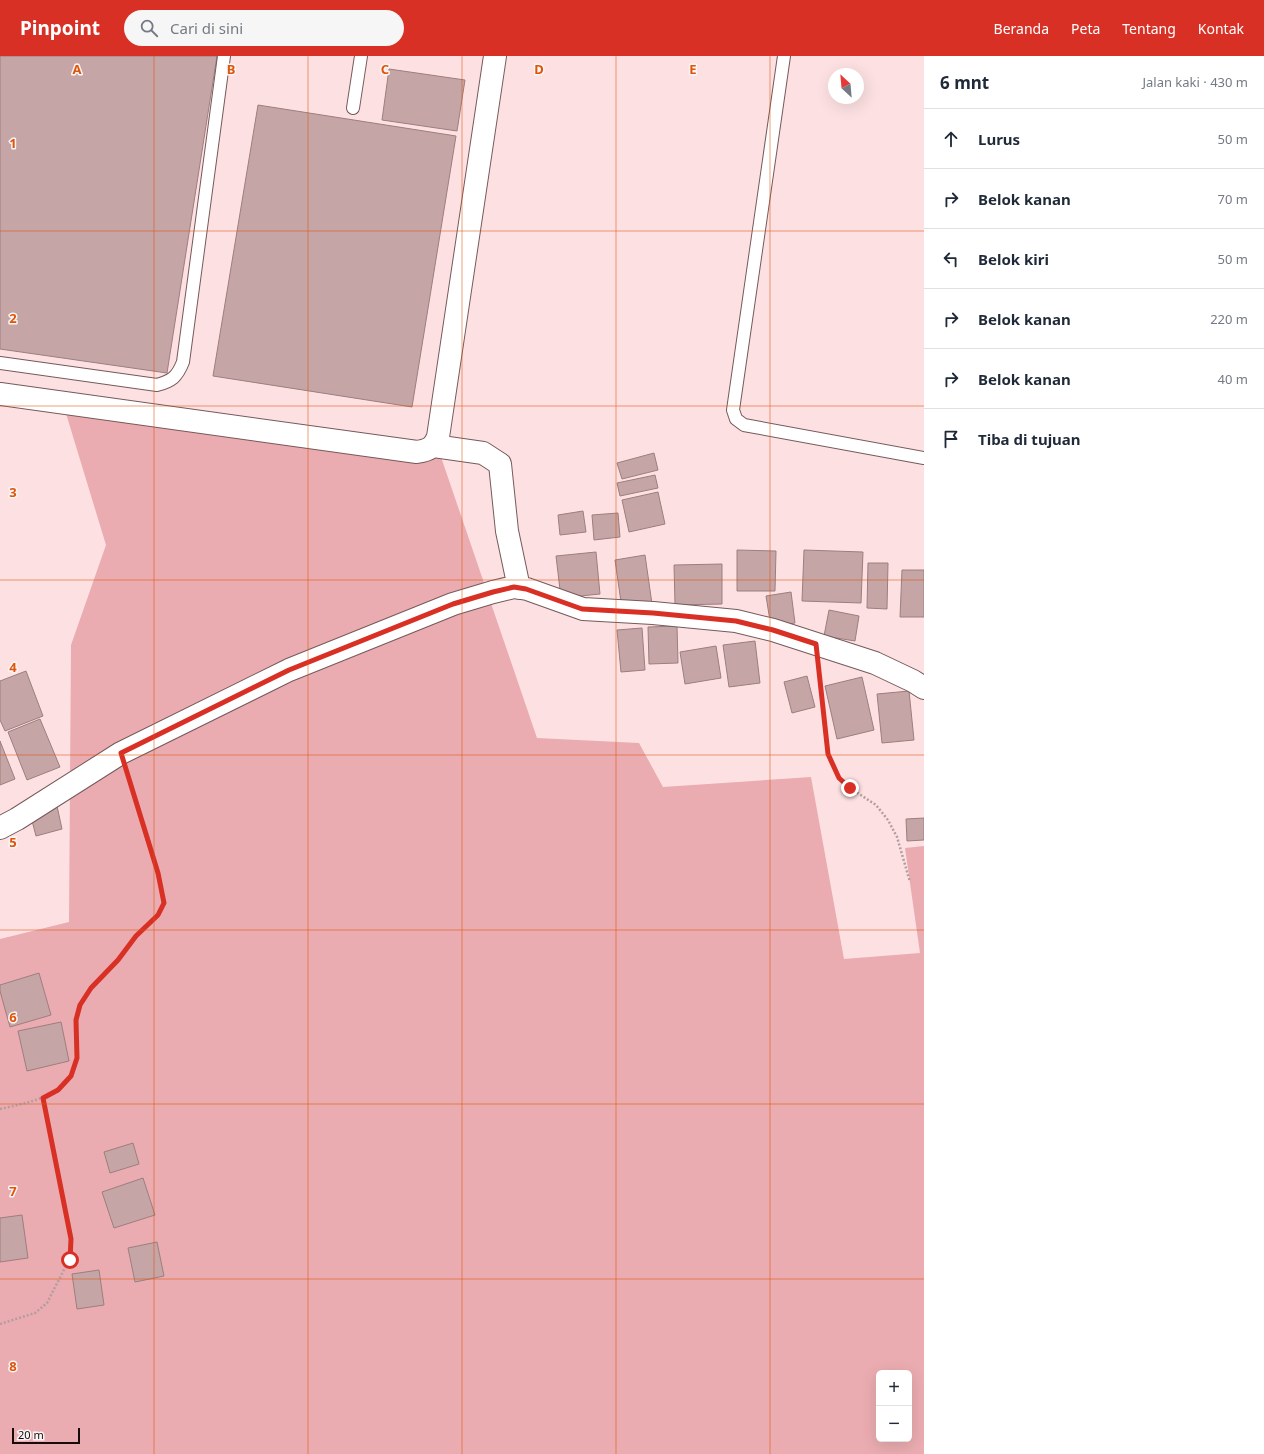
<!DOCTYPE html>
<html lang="id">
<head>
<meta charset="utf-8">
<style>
  :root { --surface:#fff; --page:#f6f6f7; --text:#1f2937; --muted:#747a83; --line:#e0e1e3; --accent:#d93025 }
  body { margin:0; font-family:"Noto Sans",sans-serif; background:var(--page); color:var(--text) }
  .controls { position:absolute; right:12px; bottom:12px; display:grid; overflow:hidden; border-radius:6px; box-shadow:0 4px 16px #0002 }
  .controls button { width:36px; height:36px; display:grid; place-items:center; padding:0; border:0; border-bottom:1px solid var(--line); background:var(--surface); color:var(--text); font:20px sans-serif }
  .compass { position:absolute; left:828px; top:12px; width:36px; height:36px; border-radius:50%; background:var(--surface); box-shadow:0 4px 16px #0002; rotate:334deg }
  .scale { position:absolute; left:12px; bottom:10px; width:68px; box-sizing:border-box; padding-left:4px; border:2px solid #170b0c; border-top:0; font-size:11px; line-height:14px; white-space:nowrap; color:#170b0c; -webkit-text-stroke:3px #fbf4f4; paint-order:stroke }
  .stop { position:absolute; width:12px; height:12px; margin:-9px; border:3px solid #d93025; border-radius:50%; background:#fff }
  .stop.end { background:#d93025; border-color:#fff; box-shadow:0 1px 4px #0008 }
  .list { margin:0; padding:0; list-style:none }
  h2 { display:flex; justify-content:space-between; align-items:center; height:52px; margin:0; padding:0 16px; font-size:17px }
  h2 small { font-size:13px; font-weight:400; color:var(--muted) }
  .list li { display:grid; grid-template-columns:26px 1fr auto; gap:12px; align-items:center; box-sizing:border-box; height:60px; padding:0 16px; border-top:1px solid var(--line) }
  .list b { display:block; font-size:15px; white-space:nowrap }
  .list em { font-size:13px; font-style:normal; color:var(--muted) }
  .icon { flex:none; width:22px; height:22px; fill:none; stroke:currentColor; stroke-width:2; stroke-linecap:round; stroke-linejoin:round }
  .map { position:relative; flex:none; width:924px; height:1398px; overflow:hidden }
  header { display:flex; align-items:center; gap:24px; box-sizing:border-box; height:56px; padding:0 20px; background:var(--accent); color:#fff }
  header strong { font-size:19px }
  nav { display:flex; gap:22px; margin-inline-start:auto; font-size:14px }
  .search { width:280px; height:36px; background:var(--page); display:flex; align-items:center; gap:10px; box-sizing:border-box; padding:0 14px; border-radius:22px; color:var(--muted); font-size:15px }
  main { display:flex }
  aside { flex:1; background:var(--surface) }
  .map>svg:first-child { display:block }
  .green { fill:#eaacb0; fill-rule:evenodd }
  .building { fill:#c6a5a6; stroke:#9d7e7f }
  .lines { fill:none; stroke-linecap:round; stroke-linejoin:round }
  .lane-casing { stroke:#76595a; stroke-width:14 }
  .street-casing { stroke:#76595a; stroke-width:24 }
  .path { stroke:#b49d9e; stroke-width:2.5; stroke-dasharray:2 2; stroke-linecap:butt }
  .lane { stroke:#fff; stroke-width:12 }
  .street { stroke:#fff; stroke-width:22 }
  .route { stroke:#d93025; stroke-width:5 }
  .grid { fill:none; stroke:#de550c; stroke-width:1; stroke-opacity:0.55 }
  .grid-label { font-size:13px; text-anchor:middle; font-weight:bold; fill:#de550c; stroke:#fbf4f4; stroke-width:3; stroke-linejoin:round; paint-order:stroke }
</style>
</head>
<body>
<header>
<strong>Pinpoint</strong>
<div class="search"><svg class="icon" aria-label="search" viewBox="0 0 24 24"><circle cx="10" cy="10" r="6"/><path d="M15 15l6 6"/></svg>Cari di sini</div>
<nav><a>Beranda</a><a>Peta</a><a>Tentang</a><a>Kontak</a></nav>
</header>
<main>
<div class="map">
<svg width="924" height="1398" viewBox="0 0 924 1398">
  <rect width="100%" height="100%" fill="#fde1e2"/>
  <!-- green -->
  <path class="green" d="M61 341 441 401 537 682 639 687 663 731 811 721 844 903 920 897 905 792 924 790V1398H0V883L69 866 71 589 106 489ZM879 1317H909V1383H879Z"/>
  <!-- building -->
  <path class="building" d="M0 0H217L167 317 0 293Z
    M389 13 465 24 457 75 382 64Z
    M258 49 456 80 412 351 213 320Z
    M654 397 658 414 622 423 617 407Z
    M655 419 658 432 620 440 617 427Z
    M658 436 665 468 629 476 622 444Z
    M583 455 586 476 560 479 558 459Z
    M618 457 620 481 594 484 592 459Z
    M737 494 776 495 775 535H737Z
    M804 494 863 496 861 547 802 545Z
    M596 496 600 538 561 542 556 500Z
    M645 499 652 548 622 553 615 504Z
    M868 507H888L887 553 867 552Z
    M722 508V548L675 549 674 509Z
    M902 514H924V561H900Z
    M791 536 795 567 771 571 766 540Z
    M829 554 859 560 855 585 824 580Z
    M677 570 678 607 649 608 648 571Z
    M642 572 645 614 621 616 617 574Z
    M755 585 760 627 729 631 723 589Z
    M716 590 721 622 685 628 680 596Z
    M26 615 43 660 5 675 0 664V625Z
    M807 620 815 651 792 657 784 626Z
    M862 621 874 674 837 683 825 630Z
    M909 635 914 684 882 687 877 638Z
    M40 663 60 711 27 724 8 676Z
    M0 685 15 723 0 729Z
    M57 750 62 773 36 780 30 757Z
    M924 762V784L907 785 906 763Z
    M39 917 51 959 10 971 0 935V929Z
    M61 966 69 1005 27 1015 18 975Z
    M133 1087 139 1108 110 1117 104 1096Z
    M143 1122 155 1159 114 1172 102 1136Z
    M22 1159 28 1202 0 1206V1162Z
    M157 1186 164 1220 135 1226 128 1192Z
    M99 1214 104 1249 77 1253 72 1218Z"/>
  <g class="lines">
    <defs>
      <path id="lane" d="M784 0 733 354 736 363 744 369 924 402
        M353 52 361 0
        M0 307 157 329C172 325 177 321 183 306L224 0"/>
      <path id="street" d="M0 338 417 396C429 394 433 392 438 381L495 0
        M434 390 483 397 500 408 507 475 519 532
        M0 772 17 763 121 697 289 614 453 548 493 536 514 531 527 533 583 553 653 557 736 565 773 574 875 607 913 625 924 632"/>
    </defs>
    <!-- lane casing -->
    <use href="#lane" class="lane-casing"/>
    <!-- street casing -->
    <use href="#street" class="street-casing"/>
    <!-- path -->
    <path class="path" d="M819 612 828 698 839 722 850 732 876 749 888 764 897 781 910 826
      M0 1053C26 1047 53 1043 70 1021 86 999 67 969 81 947 91 930 106 918 119 904 125 896 131 887 137 880 145 871 162 859 164 847 164 843 162 836 161 832 155 793 139 756 127 718
      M0 1268 35 1257 47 1247 69 1204 71 1183 43 1041"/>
    <!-- lane -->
    <use href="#lane" class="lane"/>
    <!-- street -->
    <use href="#street" class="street"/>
  </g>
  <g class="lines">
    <!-- route -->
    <path class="route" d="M70 1204 71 1183 43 1042 58 1034 71 1020 77 1002 76 964 80 949 91 932 118 904 136 880 158 859 164 847 158 817 121 697 289 614 453 548 493 536 514 531 526 533 582 553 653 557 736 565 773 574 816 588 828 698 839 722 850 732"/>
  </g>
  <!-- grid -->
  <path class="grid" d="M154 0V1398M308 0V1398M462 0V1398M616 0V1398M770 0V1398M0 175H924M0 350H924M0 524H924M0 699H924M0 874H924M0 1048H924M0 1223H924"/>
  <g class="grid-label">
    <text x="77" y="18">A</text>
    <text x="231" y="18">B</text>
    <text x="385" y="18">C</text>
    <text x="539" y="18">D</text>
    <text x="693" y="18">E</text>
    <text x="13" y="92">1</text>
    <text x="13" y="267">2</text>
    <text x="13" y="441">3</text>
    <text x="13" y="616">4</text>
    <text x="13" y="791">5</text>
    <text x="13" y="966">6</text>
    <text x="13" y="1140">7</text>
    <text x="13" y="1315">8</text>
  </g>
</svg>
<div class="controls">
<button>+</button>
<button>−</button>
</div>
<svg class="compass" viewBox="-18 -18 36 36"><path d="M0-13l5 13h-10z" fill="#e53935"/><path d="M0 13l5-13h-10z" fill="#747a83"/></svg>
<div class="scale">20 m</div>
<div class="stop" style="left:70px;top:1204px"></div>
<div class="stop end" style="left:850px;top:732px"></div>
</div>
<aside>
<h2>6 mnt<small>Jalan kaki · 430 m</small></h2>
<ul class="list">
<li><svg class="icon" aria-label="ahead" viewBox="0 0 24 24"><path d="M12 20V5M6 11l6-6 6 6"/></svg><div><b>Lurus</b></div><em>50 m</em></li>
<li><svg class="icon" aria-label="right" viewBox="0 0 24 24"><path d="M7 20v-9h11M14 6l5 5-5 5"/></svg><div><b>Belok kanan</b></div><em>70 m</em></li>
<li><svg class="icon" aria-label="left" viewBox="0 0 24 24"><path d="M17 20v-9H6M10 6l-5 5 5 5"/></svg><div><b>Belok kiri</b></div><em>50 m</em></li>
<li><svg class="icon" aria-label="right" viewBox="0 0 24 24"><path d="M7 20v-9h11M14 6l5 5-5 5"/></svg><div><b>Belok kanan</b></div><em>220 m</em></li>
<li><svg class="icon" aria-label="right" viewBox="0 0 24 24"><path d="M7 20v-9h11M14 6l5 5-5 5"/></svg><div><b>Belok kanan</b></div><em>40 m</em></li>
<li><svg class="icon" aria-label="arrive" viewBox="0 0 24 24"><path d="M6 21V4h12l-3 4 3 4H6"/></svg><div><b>Tiba di tujuan</b></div></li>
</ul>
</aside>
</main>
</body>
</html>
